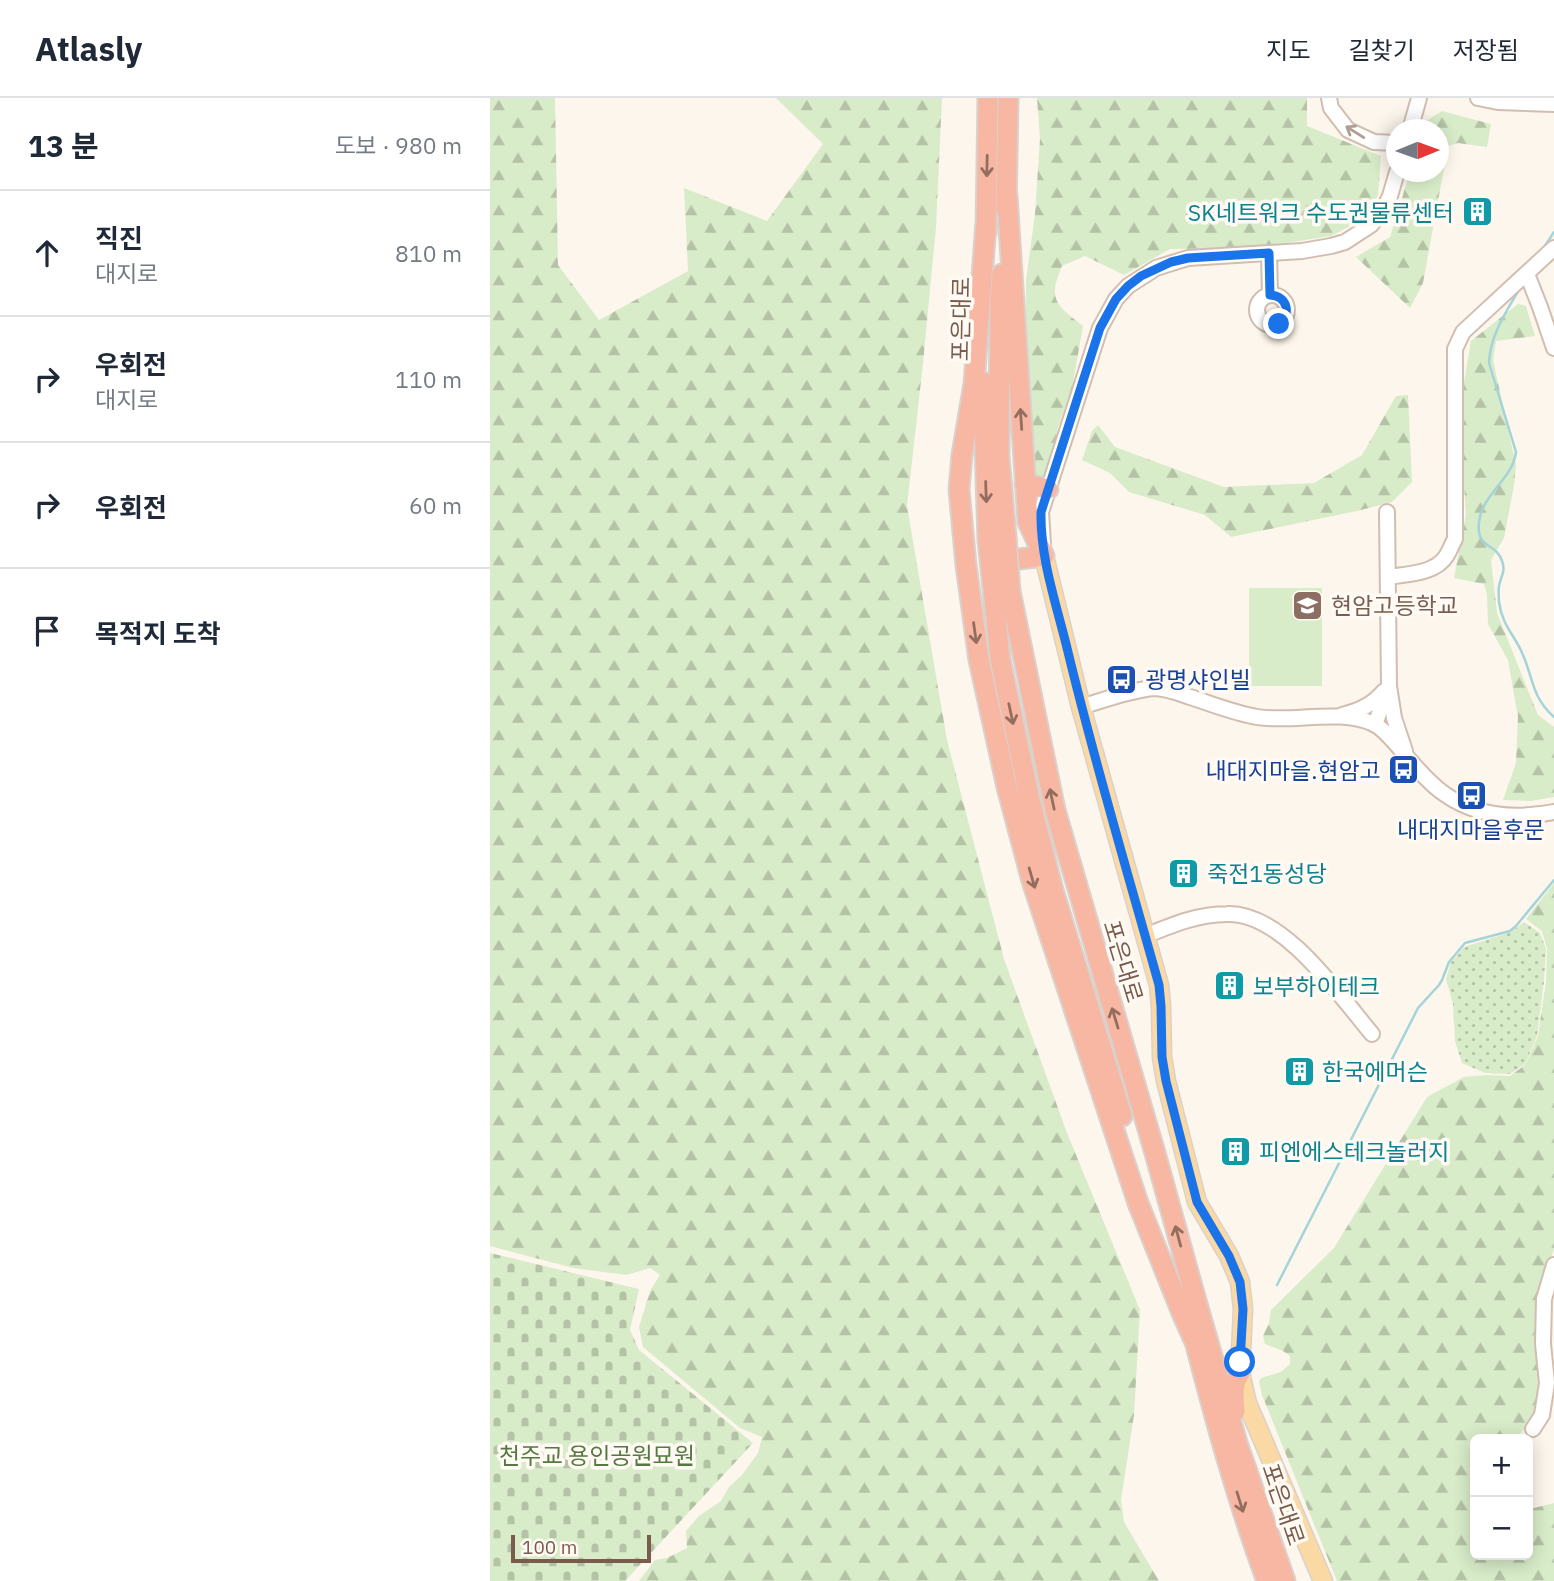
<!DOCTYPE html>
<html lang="ko">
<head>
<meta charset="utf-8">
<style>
  :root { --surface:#fff; --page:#f2f2f3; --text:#1f2937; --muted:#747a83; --line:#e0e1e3 }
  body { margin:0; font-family:"IBM Plex Sans","Noto Sans KR",sans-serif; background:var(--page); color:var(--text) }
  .controls { position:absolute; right:21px; bottom:21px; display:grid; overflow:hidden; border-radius:10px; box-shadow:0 4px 18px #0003 }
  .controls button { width:63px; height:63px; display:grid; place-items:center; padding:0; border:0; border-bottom:2px solid var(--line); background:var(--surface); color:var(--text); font:35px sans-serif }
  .compass { position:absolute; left:896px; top:21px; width:63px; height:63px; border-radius:50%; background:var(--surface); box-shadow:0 4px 18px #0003; rotate:89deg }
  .scale { position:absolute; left:21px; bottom:18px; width:140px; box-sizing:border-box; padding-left:7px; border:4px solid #7a5c4d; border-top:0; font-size:19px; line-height:24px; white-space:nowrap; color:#7a5c4d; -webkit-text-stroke:5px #fffaf3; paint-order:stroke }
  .stop { position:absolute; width:21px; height:21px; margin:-16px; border:5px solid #1a73e8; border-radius:50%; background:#fff }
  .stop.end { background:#1a73e8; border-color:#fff; box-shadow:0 2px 7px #0008 }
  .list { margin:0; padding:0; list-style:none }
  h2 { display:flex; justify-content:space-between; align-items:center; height:91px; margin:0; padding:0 28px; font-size:30px }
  h2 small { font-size:23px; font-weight:400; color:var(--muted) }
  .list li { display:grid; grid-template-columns:46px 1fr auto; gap:21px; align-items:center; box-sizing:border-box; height:126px; padding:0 28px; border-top:2px solid var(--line) }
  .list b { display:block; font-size:26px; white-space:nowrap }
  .list p { margin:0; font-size:23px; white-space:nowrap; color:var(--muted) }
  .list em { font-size:23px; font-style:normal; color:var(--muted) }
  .icon { flex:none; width:38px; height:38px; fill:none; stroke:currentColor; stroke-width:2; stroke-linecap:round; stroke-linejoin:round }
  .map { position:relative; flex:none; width:1064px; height:1483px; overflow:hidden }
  header { display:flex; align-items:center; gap:42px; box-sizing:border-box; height:98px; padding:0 35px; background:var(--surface); border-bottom:2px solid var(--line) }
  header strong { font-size:33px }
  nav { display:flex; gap:38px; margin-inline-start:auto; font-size:24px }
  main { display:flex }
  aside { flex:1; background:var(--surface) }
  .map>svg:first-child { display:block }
  .green { fill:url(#green-dots) }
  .forest { fill:url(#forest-firs) }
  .cemetery { fill:url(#cemetery-stones) }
  .pitch { fill:#d8ecc9 }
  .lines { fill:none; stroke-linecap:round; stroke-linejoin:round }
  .stream { stroke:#a5d3da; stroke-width:2.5 }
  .minor-casing { stroke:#d1beb0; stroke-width:18 }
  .major-casing { stroke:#dad1cd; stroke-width:21 }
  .highway-casing { stroke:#dad1cd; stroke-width:23 }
  .minor { stroke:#fff; stroke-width:14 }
  .major { stroke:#fbd9a5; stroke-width:18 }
  .highway { stroke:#f7b7a3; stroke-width:19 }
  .highway-bridge-casing { stroke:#dad1cd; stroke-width:23; stroke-linecap:butt }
  .highway-bridge { stroke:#f7b7a3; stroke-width:19 }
  .oneway { stroke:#af9d94 }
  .oneway2 { stroke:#936e5e }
  .route { stroke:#1a73e8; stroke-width:9 }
  .labels { text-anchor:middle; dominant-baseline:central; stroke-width:7; stroke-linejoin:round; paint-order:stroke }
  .culture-label { font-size:23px; fill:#0d838f; stroke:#fffaf3; text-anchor:start }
  .street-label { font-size:23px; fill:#7a5c4d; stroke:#fffaf3 }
  .education-label { font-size:23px; fill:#785e54; stroke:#fffaf3; text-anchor:start }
  .transit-label { font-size:23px; fill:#164399; stroke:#fffaf3; text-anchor:start }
  .park-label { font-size:23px; fill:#537a41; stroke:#fffaf3 }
</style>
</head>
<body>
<header>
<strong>Atlasly</strong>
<nav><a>지도</a><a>길찾기</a><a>저장됨</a></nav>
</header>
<main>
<aside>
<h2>13 분<small>도보 · 980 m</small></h2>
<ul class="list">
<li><svg class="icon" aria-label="ahead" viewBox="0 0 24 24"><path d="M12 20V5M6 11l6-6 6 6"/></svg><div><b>직진</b><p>대지로</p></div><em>810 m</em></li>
<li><svg class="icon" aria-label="right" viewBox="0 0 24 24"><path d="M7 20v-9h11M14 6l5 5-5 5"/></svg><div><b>우회전</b><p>대지로</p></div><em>110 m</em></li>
<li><svg class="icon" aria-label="right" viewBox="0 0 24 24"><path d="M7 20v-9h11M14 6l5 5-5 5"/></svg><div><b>우회전</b></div><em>60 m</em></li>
<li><svg class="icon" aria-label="arrive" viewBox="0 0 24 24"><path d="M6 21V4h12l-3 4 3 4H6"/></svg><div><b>목적지 도착</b></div></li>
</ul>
</aside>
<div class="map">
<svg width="1064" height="1483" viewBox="0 0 1064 1483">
  <defs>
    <pattern id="green-dots" width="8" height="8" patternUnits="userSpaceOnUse" patternTransform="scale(1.75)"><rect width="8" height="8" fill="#d8ecc9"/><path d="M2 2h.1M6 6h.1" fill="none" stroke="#b4c2a5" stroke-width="1.8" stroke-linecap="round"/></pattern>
    <pattern id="forest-firs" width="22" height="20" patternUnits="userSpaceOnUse" patternTransform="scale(1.75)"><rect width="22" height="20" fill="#d8ecc9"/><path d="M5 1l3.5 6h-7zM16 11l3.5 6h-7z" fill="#b4c2a5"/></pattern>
    <pattern id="cemetery-stones" width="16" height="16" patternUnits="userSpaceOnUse" patternTransform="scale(1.75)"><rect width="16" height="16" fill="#d8ecc9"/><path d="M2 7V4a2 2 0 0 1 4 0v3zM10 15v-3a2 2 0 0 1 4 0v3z" fill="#b4c2a5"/></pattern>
  </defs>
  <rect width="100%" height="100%" fill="#fdf6ec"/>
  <!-- green -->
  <path class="green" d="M1034 824 1050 835 1056 851 1054 883 1047 938 1035 966 1020 976 995 975 972 965 965 943 963 906 956 881 961 864 974 849 1021 834Z"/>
  <!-- forest -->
  <path class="forest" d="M0 0H65L68 167 109 222 198 173 194 90 277 123 333 46 286 0H452L446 129 433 265 417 408 457 642 514 861 577 1035 650 1212 644 1317 631 1402 634 1424 669 1483H149L165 1462 177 1460 197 1450 196 1433 209 1418 231 1403 239 1389 252 1377 268 1355 272 1339 250 1330 153 1249 149 1229 160 1193 170 1177 160 1170 136 1177 83 1170 0 1148Z
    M547 0H817V28L891 58 888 98 872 122 841 138 764 150 680 151 634 177 595 158 572 168C557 203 567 207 593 228L582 290 568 329 561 360 552 385 542 383 535 294 536 182 545 116 550 41Z
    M952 13 1001 26 997 49 968 45 958 48 933 185 920 210 866 159 900 139 920 74H948V32L931 31 933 25Z
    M1028 206 1036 208 1045 238 1006 243 1003 262 1026 367 1024 387 1014 440 1001 462 1007 515 1048 617 1064 629V699L1041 703 1013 702 1026 665 1028 619 1018 562 998 526 997 496 994 486 964 480 976 417 969 314 981 243Z
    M918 297 922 384 902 404 867 413 741 439 715 417 639 394 620 375 592 362 602 333 608 327 625 349 734 389 824 385 872 357 906 298Z
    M1064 785V1151L1050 1197 1051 1285 1043 1318 1027 1341H985V1457H1038V1409L1044 1410 1064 1405V1483H847L772 1297 769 1284 771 1280 791 1274 800 1266V1258L793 1253 775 1246 773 1238 779 1225 781 1212 844 1150 937 999 974 979 995 977 1020 978 1035 967 1048 938 1056 883 1057 851 1052 833 1036 821Z"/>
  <!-- cemetery -->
  <path class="cemetery" d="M0 1155 149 1191 140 1232 149 1252 263 1345 135 1483H0Z"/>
  <!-- pitch -->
  <path class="pitch" d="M759 490H832V588H759Z"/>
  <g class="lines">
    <!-- stream -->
    <path class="stream" d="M1053 151 1064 134
      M1030 190C1016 214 1000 237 999 265L1026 354C1023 381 992 396 989 424 986 452 1006 444 1012 463 1016 473 1011 478 1009 488 1008 494 1009 499 1009 504 1012 528 1025 537 1033 557 1044 583 1042 599 1064 619
      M787 1187 928 910 949 887 952 882 959 864 975 845 1020 833 1026 828 1064 782"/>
    <defs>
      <path id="minor" d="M839 0 841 10 858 32 884 44 906 45
        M988 0 1008 4 1064 6
        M920 32 929 0
        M779 155 780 197
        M1037 176 1050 209 1064 250
        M767 212a15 15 0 1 1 30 0a15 15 0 1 1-30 0Z
        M553 446 551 414 610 230 626 201 638 188 666 170 698 160 812 153 841 148 855 144 881 127 892 114 900 98 907 74
        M898 479C917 476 946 476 957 457 960 452 962 446 965 441V251L973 234 1064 150
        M899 588 904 620 915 653
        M591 609C614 602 640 592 664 590 676 590 688 595 700 599 722 606 744 615 767 619 803 625 850 610 884 626 895 631 909 650 918 660 929 673 941 687 956 697 988 719 1027 721 1064 714
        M852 617C869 613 882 607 894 593
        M885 627 899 587 897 414
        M655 838C682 827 708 816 737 816 793 814 849 897 882 936
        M1043 1331 1052 1317 1057 1285 1053 1246 1054 1201 1064 1167"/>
      <path id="major" d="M554 458 591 609 669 887 671 908 672 959 676 983 707 1104 739 1158 750 1184 753 1211 750 1275 757 1305 833 1483"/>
      <path id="highway" d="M516 111 518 0
        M496 125 484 286 472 357 469 391 476 467 489 562 517 689 542 783 648 1105 692 1215 705 1244
        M496 135 498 0
        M512 176 510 202 509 358 516 439
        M493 284 498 442
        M535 386 558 391
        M504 464 554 458 538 424 517 98
        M520 493 565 712 665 1055 705 1199 747 1345 795 1483
        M504 500 510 561 539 698 563 792 632 1018
        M705 1243C726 1324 748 1405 777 1483
        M745 1313C744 1300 742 1287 750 1275"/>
    </defs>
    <!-- minor casing -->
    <use href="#minor" class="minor-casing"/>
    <!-- major casing -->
    <use href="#major" class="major-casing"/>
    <!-- highway casing -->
    <use href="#highway" class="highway-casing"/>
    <!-- minor -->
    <use href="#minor" class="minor"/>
    <!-- major -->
    <use href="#major" class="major"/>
    <!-- highway -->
    <use href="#highway" class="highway"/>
    <defs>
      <path id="highway-bridge" d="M516 439 520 493
        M498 442 504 500"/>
    </defs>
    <!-- highway-bridge casing -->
    <use href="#highway-bridge" class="highway-bridge-casing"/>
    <!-- highway-bridge -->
    <use href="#highway-bridge" class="highway-bridge"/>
  </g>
  <!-- one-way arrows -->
  <defs><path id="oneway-shaft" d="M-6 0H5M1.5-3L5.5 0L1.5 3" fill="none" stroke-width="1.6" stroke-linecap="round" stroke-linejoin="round" transform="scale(1.75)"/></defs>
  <use class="oneway" href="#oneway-shaft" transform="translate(865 34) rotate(-148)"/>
  <g class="oneway2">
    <use href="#oneway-shaft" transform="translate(497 68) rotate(91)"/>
    <use href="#oneway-shaft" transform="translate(531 321) rotate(-94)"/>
    <use href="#oneway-shaft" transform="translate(496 394) rotate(88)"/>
    <use href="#oneway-shaft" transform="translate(485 535) rotate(82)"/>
    <use href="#oneway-shaft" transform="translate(521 616) rotate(78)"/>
    <use href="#oneway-shaft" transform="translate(562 701) rotate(-102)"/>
    <use href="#oneway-shaft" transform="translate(542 780) rotate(74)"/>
    <use href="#oneway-shaft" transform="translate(625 920) rotate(-107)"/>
    <use href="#oneway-shaft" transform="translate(688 1138) rotate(-105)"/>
    <use href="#oneway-shaft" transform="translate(750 1404) rotate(73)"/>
  </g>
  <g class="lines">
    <!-- route -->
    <path class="route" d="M750 1264 753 1211 750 1184 739 1158 707 1104 676 983 672 959 671 908 669 887C638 776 605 666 578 554 567 508 550 461 551 414L610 230 626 201 638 188 651 178 681 164 698 160 779 155 780 197C797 198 802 215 789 226"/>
  </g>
  <!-- icons -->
  <defs>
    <symbol id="building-square" viewBox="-11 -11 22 22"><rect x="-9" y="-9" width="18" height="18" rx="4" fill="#0f9aa8" stroke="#fffaf3"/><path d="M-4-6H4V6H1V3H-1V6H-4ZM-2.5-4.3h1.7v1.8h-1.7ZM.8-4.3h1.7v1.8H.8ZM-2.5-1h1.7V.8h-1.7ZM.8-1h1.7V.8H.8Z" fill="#fff"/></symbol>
    <symbol id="school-square" viewBox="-11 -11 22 22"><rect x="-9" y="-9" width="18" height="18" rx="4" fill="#8d6e63" stroke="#fffaf3"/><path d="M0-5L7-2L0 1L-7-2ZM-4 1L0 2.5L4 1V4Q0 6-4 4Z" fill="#fff"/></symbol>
    <symbol id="bus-square" viewBox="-11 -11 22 22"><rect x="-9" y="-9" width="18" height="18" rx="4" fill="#1a4fb4" stroke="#fffaf3"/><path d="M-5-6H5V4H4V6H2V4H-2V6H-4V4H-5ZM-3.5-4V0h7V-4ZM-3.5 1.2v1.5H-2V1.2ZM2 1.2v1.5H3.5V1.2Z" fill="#fff"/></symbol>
  </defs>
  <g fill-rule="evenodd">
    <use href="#building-square" x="970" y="96" width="35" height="35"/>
    <use href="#school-square" x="800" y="490" width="35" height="35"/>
    <use href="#bus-square" x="614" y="564" width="35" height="35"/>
    <use href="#bus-square" x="896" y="654" width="35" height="35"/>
    <use href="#bus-square" x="964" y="680" width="35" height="35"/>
    <use href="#building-square" x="676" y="758" width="35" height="35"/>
    <use href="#building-square" x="722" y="870" width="35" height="35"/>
    <use href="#building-square" x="792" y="956" width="35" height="35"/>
    <use href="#building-square" x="728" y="1036" width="35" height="35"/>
  </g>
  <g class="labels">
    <!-- culture labels -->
    <g class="culture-label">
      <text x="964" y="114" text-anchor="end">SK네트워크 수도권물류센터</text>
      <text x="717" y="775">죽전1동성당</text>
      <text x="763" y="888">보부하이테크</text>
      <text x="832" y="973">한국에머슨</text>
      <text x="769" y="1053">피엔에스테크놀러지</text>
    </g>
    <!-- street labels -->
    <g class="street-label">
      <text transform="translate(470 221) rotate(-89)">포은대로</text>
      <text transform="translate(634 863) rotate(73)">포은대로</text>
      <text transform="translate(794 1406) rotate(71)">포은대로</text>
    </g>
    <!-- education labels -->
    <g class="education-label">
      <text x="841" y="507">현암고등학교</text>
    </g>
    <!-- transit labels -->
    <g class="transit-label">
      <text x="655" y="581">광명샤인빌</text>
      <text x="891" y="672" text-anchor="end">내대지마을.현암고</text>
      <text x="981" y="731" text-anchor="middle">내대지마을후문</text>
    </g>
    <!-- park labels -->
    <g class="park-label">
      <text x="107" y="1357">천주교 용인공원묘원</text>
    </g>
  </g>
</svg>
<div class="controls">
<button>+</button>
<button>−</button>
</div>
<svg class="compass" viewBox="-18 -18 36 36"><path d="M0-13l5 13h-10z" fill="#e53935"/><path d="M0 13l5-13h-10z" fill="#747a83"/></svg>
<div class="scale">100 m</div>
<div class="stop" style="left:750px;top:1264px"></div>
<div class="stop end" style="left:789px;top:226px"></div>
</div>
</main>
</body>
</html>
